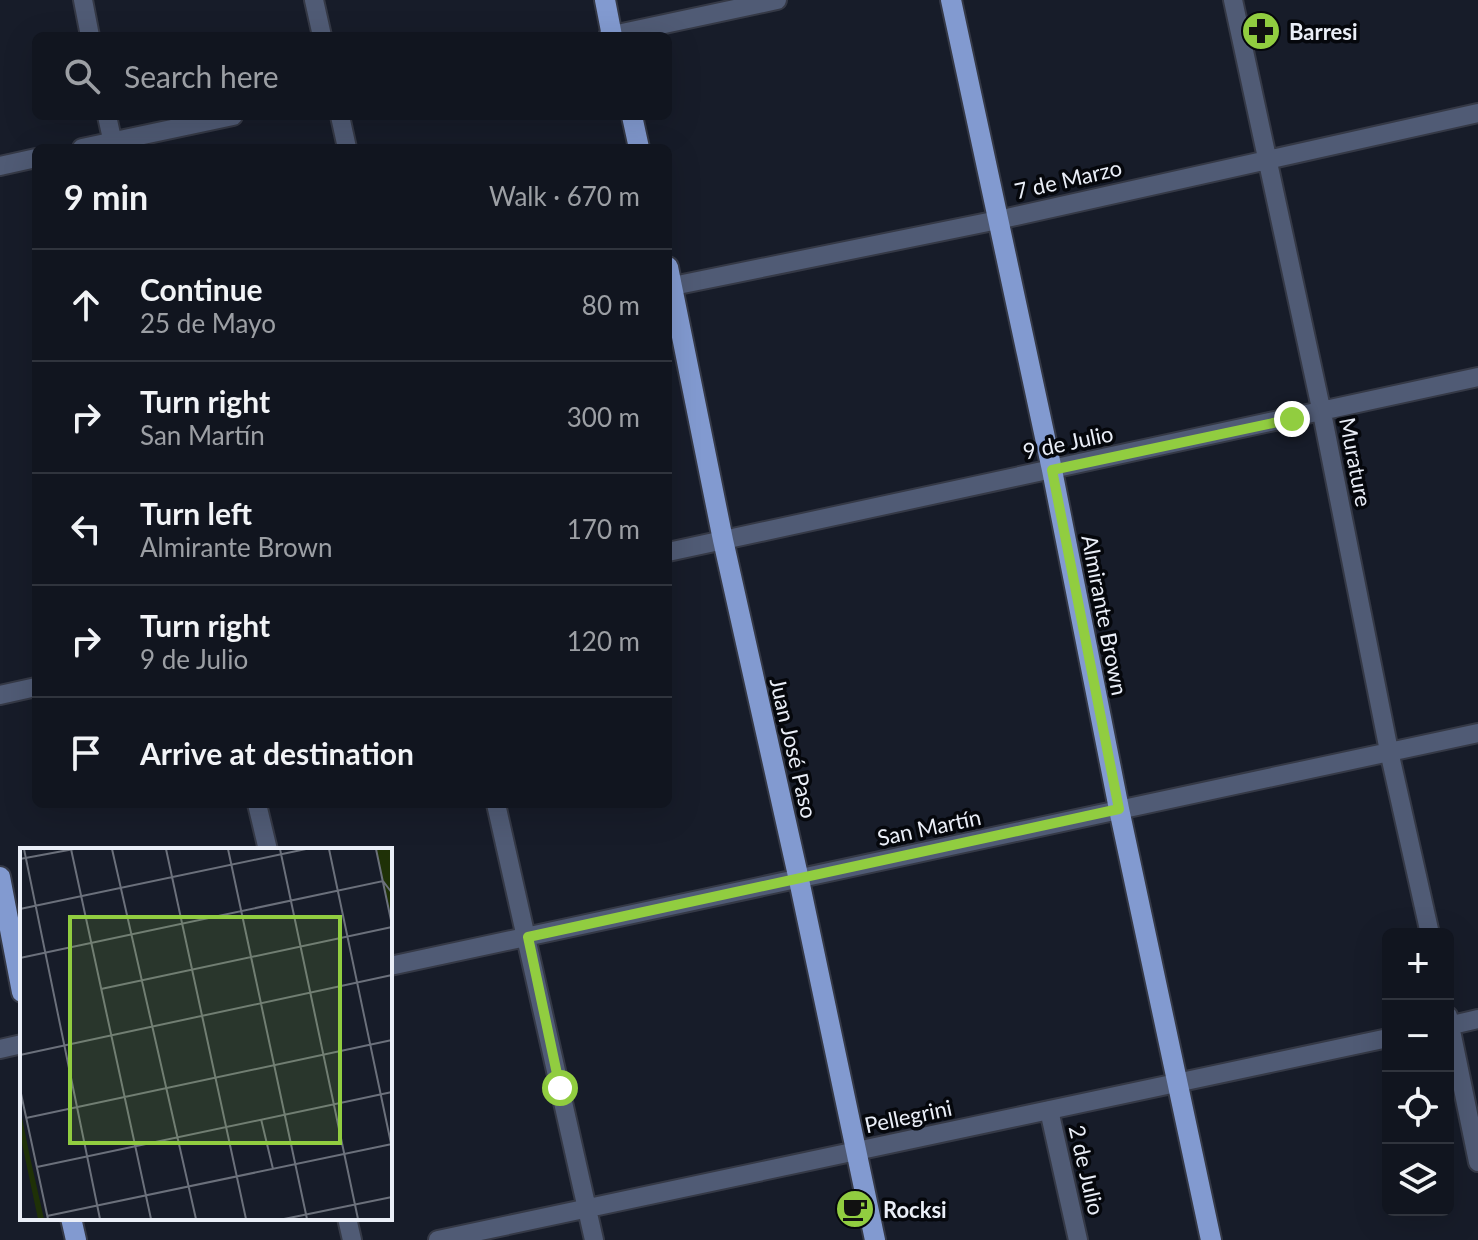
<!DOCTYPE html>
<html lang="en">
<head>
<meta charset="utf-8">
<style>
  :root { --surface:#11151f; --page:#1e222c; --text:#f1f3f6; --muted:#9c9fa4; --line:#30343d }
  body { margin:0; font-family:Lato,sans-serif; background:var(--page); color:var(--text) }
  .controls { position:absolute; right:24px; bottom:24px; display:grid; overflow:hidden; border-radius:12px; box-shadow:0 8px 32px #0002 }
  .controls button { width:72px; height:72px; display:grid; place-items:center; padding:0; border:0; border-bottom:2px solid var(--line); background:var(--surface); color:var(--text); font:40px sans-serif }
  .stop { position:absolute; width:24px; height:24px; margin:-18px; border:6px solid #91cd40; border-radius:50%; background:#fff }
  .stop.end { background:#91cd40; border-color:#fff; box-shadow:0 2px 8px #0008 }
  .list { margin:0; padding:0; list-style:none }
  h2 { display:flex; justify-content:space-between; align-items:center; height:104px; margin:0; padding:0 32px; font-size:34px }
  h2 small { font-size:26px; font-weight:400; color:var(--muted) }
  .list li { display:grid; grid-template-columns:52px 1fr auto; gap:24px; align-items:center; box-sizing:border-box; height:112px; padding:0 32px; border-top:2px solid var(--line) }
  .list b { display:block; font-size:30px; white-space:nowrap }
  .list p { margin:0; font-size:26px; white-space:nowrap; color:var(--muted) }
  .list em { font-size:26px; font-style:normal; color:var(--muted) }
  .icon { flex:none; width:44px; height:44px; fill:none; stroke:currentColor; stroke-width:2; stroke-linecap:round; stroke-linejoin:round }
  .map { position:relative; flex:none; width:1478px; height:1240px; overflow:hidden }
  .search { position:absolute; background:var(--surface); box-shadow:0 8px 32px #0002; left:32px; top:32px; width:640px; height:88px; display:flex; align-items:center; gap:20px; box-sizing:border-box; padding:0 28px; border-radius:12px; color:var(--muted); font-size:30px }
  .panel { position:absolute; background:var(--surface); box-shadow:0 8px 32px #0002; left:32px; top:144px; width:640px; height:664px; border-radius:12px }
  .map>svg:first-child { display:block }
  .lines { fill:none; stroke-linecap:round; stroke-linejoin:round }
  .minor-casing { stroke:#353946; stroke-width:22 }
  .major-casing { stroke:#353946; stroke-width:24 }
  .minor { stroke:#505b75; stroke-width:18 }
  .major { stroke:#829ad0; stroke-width:20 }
  .route { stroke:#91cd40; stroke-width:10 }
  .labels { text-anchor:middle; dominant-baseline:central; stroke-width:7; stroke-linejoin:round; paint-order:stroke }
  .poi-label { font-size:22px; font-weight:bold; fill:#eaeef7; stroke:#05070c; text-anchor:start }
  .street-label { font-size:22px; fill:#eaeef7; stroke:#05070c }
  .inset-road { fill:none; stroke:#6b707b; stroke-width:2 }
  .view { fill:#91cd40; fill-opacity:0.15; stroke:#91cd40; stroke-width:4 }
  .inset-edge { fill:none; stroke:#eaeef7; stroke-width:4 }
</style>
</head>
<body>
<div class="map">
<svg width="1478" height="1240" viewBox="0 0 1478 1240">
  <rect width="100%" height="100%" fill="#171c29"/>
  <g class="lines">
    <defs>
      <path id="minor" d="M83 0 90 36
        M314 0 322 36
        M1233 0 1322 413 1389 751 1430 934
        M608 36 777 0
        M107 116 114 148
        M340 116 347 148
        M82 148 233 116
        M0 166 36 158
        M668 287 998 220 1478 113
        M668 552 1478 377
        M0 695 36 687
        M257 804 268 850
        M496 804 594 1240
        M390 966 1478 733
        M1448 1016 1478 1162
        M1448 1026 1478 1019
        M0 1049 22 1044
        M1049 1110 1078 1240
        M347 1218 352 1240
        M438 1240 1388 1038"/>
      <path id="major" d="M605 0 612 36
        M951 0 1052 470 1119 809 1211 1240
        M632 116 639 148
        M668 267 723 540 799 880 875 1240
        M0 877 22 992
        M71 1218 76 1240"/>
    </defs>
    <!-- minor casing -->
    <use href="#minor" class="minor-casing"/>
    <!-- major casing -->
    <use href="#major" class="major-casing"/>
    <!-- minor -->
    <use href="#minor" class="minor"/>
    <!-- major -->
    <use href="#major" class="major"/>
  </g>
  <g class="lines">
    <!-- route -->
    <path class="route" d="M560 1088 528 937 1119 809 1052 470 1292 419"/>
  </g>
  <!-- icons -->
  <defs>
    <symbol id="pharmacy-disc" viewBox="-11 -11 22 22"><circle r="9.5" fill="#91cd40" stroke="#05070c"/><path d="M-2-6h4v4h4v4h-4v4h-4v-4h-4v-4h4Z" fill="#111"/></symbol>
    <symbol id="cafe-disc" viewBox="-11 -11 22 22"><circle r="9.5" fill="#91cd40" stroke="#05070c"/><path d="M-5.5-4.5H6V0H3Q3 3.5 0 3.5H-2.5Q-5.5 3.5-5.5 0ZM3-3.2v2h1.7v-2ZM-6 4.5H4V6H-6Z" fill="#111"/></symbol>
  </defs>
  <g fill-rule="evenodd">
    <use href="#pharmacy-disc" x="1239" y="9" width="44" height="44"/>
    <use href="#cafe-disc" x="833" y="1187" width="44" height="44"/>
  </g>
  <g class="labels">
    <!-- poi labels -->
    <g class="poi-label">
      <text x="1289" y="31">Barresi</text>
      <text x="883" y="1209">Rocksi</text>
    </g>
    <!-- street labels -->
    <g class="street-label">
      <text transform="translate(1068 179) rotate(-13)">7 de Marzo</text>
      <text transform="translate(1068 442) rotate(-12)">9 de Julio</text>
      <text transform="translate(1356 462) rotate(79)">Murature</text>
      <text transform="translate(1105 615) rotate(79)">Almirante Brown</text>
      <text transform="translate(794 748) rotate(77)">Juan José Paso</text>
      <text transform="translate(929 827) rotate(-12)">San Martín</text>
      <text transform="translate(908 1116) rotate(-12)">Pellegrini</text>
      <text transform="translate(1087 1170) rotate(77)">2 de Julio</text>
    </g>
  </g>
  <!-- overview -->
  <g transform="translate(20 848)">
    <rect width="372" height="372" fill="#171c29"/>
    <path d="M356 1H372V71ZM0 260 10 309 24 371H18L0 286Z" fill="#1f3107"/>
    <path class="inset-road" d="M4 1 80 371M51 1 131 371M92 1 176 371M146 1 226 371M208 1 287 371M260 1 338 371M309 1 372 300M356 1 372 77M0 11 54 1M0 61 286 1M0 110 363 33 372 45M81 141 372 79M0 207 372 127M0 241 28 371M6 270 372 192M241 271 253 321M17 319 372 244M27 368 372 296M264 371 372 349"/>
    <path class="view" d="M50 69H320V295H50Z"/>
    <rect width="372" height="372" class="inset-edge"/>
  </g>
</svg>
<div class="controls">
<button>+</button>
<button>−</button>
<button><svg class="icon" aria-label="locate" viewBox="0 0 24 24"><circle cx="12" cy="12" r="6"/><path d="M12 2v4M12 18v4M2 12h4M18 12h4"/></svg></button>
<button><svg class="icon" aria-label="layers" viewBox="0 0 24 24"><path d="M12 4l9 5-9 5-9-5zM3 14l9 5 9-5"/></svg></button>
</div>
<div class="stop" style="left:560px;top:1088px"></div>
<div class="stop end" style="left:1292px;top:419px"></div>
<div class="search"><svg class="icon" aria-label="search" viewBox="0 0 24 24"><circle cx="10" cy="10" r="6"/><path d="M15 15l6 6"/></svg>Search here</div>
<section class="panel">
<h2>9 min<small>Walk · 670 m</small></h2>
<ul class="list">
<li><svg class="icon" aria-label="ahead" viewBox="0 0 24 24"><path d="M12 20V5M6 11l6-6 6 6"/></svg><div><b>Continue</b><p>25 de Mayo</p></div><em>80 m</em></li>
<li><svg class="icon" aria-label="right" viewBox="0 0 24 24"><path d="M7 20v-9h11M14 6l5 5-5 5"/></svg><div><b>Turn right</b><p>San Martín</p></div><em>300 m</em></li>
<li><svg class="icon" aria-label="left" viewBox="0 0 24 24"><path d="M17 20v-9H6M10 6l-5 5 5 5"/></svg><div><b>Turn left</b><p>Almirante Brown</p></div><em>170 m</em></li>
<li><svg class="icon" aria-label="right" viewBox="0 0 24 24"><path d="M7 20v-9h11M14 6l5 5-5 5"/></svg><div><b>Turn right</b><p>9 de Julio</p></div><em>120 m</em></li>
<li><svg class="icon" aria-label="arrive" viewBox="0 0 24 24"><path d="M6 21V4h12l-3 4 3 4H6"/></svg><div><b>Arrive at destination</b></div></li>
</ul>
</section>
</div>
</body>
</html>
